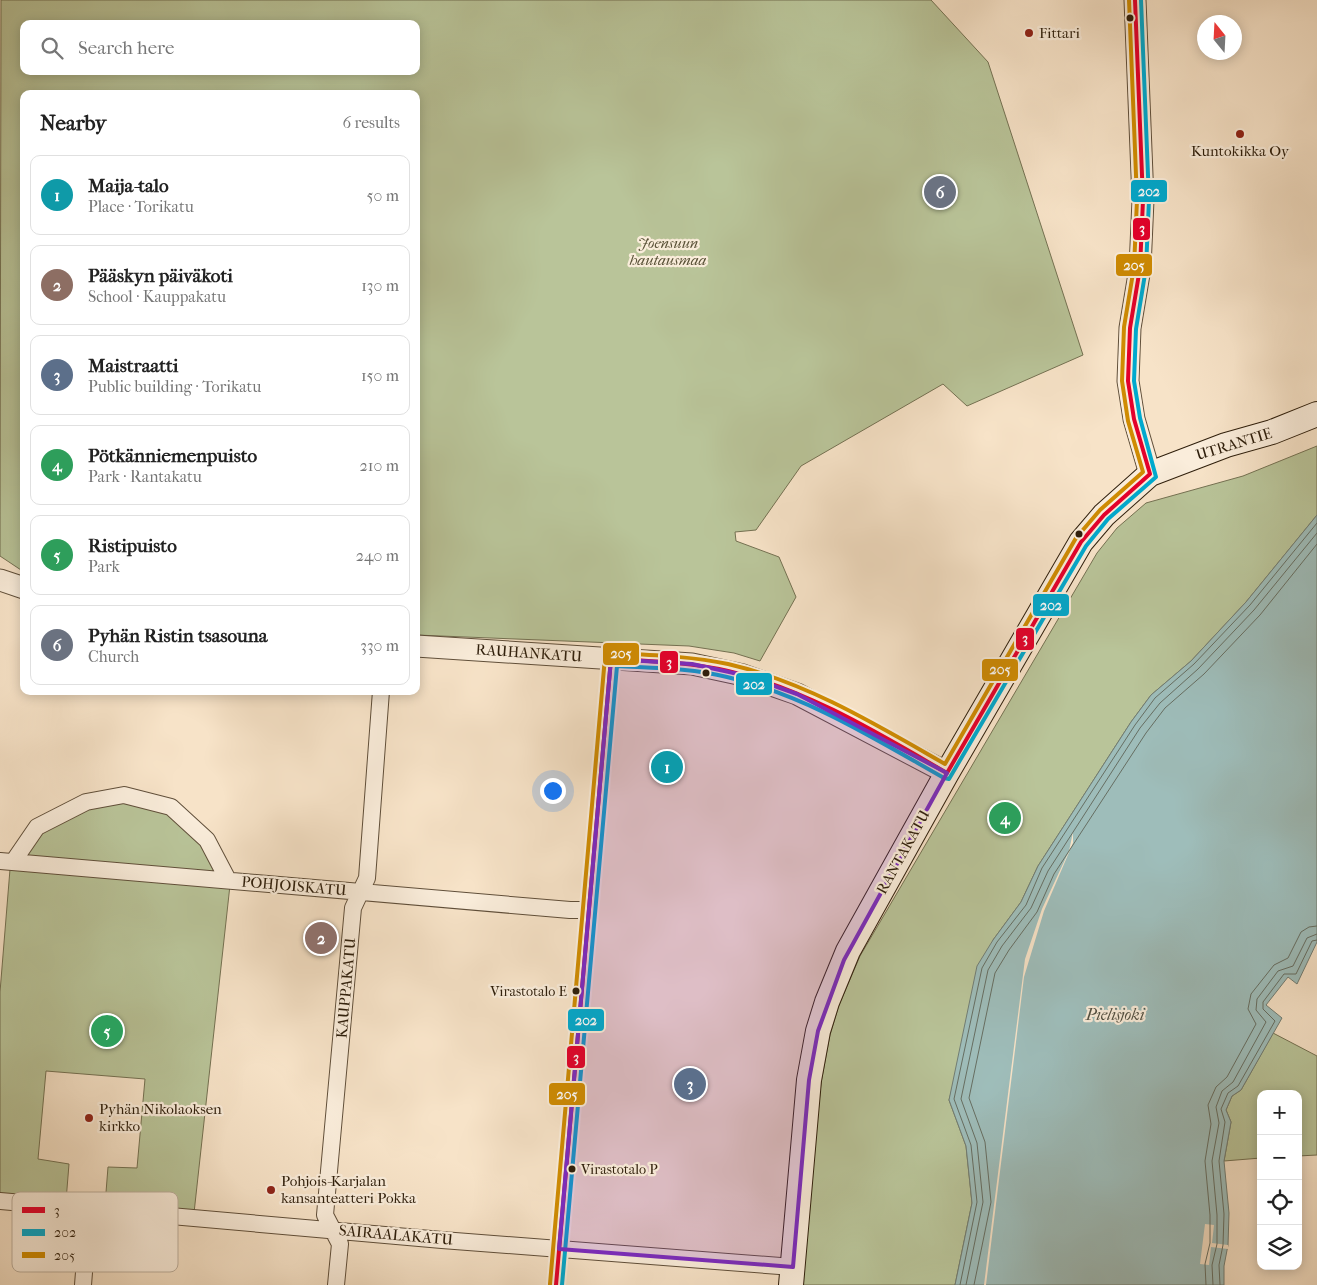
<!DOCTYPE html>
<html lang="en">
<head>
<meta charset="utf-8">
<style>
  :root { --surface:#fff; --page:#f2f2f2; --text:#222; --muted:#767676; --line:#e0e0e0; --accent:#8f2418 }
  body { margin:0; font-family:"IM FELL French Canon",serif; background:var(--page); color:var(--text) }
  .controls { position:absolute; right:15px; bottom:15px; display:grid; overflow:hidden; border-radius:10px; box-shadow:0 2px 12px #0003 }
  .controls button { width:45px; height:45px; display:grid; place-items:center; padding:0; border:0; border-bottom:1px solid var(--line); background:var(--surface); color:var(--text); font:25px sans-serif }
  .compass { position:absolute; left:1197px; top:15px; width:45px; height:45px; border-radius:50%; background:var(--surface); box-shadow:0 2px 12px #0003; rotate:342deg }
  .you { position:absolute; left:552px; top:790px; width:18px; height:18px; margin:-12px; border:4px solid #fff; border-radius:50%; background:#1a73e8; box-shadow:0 0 0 8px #1a73e833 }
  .badge { display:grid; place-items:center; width:32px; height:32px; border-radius:50%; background:var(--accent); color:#fff; font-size:16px; font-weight:700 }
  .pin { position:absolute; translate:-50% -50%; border:2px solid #fff; box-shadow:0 1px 5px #0006 }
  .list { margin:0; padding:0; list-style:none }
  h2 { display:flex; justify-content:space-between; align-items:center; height:65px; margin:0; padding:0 20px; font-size:21px }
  h2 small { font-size:16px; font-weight:400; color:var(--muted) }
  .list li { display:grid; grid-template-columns:32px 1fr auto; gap:15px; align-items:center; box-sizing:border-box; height:80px; margin:0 10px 10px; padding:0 10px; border:1px solid var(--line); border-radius:10px }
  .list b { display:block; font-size:19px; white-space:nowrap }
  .list p { margin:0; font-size:16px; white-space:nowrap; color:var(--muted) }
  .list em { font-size:16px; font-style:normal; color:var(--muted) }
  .icon { flex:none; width:28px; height:28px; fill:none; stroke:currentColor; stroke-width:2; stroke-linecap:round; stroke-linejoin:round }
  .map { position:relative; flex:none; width:1317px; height:1285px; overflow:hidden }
  .search { position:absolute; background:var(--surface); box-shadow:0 2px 12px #0003; left:20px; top:20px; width:400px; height:55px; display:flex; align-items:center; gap:12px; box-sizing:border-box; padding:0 18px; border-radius:10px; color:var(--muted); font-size:19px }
  .panel { position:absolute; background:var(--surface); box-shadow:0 2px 12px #0003; left:20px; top:90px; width:400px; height:605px; border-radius:10px }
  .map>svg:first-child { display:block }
  .green { fill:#b9c499; stroke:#747152; fill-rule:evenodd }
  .water { fill:#9ebdba; stroke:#717d74 }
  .pier { fill:#f7e3c8 }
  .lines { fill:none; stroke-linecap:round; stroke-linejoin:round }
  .shore { stroke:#666e62; stroke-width:1 }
  .minor-casing { stroke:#604f3a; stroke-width:18 }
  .tertiary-casing { stroke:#604f3a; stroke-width:23 }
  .secondary-casing { stroke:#2e1e0b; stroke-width:26 }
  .minor { stroke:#faeddb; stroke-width:16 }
  .tertiary { stroke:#faeddb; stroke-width:21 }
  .secondary { stroke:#faeddb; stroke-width:24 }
  .bus-1-casing { stroke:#faeddb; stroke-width:8 }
  .bus-2-casing { stroke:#faeddb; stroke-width:8 }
  .bus-3-casing { stroke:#faeddb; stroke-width:8 }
  .bus-1 { stroke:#e4002b; stroke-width:4 }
  .bus-2 { stroke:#00a9ce; stroke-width:4 }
  .bus-3 { stroke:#cf8b02; stroke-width:4 }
  .marked { fill:#7b2cbf; fill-opacity:0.2; stroke:#7b2cbf; stroke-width:4; stroke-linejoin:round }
  .bus-dot { fill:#2e1e0b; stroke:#faeddb; stroke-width:2 }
  .poi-dot { fill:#8f2418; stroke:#faeddb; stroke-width:2 }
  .labels { text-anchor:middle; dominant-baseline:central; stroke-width:4.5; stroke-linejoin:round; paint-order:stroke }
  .bus-label { font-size:14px; fill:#2e1e0b; stroke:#faeddb; text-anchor:end }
  .poi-label { font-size:15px; fill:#2e1e0b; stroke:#faeddb; text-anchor:start }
  .park-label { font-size:15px; font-style:italic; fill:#585036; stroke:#faeddb }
  .street-label { font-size:15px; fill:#2e1e0b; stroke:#faeddb }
  .water-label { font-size:16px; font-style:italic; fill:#504e40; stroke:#faeddb }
  .key { fill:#faeddb; stroke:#bdaf9d; stroke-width:1 }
  .key-label { font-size:14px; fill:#2e1e0b }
  .line-badge { stroke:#faeddb; stroke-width:2 }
  .badge-label { font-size:14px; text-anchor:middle; font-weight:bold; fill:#fff }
</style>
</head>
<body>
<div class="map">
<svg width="1317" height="1285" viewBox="0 0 1317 1285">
  <rect width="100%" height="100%" fill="#f7e3c8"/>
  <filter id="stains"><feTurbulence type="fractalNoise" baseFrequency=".004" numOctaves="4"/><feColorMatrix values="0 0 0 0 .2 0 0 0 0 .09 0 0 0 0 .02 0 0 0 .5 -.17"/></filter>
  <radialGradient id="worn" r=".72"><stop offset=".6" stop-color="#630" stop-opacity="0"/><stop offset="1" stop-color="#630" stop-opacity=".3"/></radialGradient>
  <!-- green -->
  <path class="green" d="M1 0H931L988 62 1083 355 967 406 943 384 801 466 756 530 735 532 736 541 779 557 796 597 760 661 734 653 689 646 416 635V94H24V572L0 556ZM24 24H416V71H24Z
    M1317 446V515L1246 602 1191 661 1151 695 1131 722 1038 866 1021 902 993 940 949 1100 966 1146 972 1203 955 1285H801L821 1083 830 1035 839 1005 860 956 1097 553 1117 528 1146 503 1243 476Z
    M84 797 171 803 231 876 194 1213 105 1205 108 1167 137 1168 145 1079 46 1071 38 1159 69 1164 66 1201 0 1195V992L11 857Z
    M1273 1033 1317 1056V1155L1298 1156V1094H1261V1158L1224 1161 1231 1122 1226 1110 1232 1096 1241 1090Z"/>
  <!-- water -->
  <path class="water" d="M1317 515V942L1297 984 1288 977 1266 1005 1282 1018 1241 1090 1232 1096 1226 1110 1231 1122 1224 1161 1229 1213 1228 1245 1224 1266V1285H955L972 1203 966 1146 949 1100 977 966 993 940 1021 902 1038 866 1131 722 1151 695 1191 661 1246 602Z"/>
  <!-- pier -->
  <path class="pier" d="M1073 832V843L1044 911 1024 977 986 1285H984L1025 959 1042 909 1069 851Z
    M1205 1224 1214 1225 1212 1243 1228 1245V1249L1211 1247 1209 1265 1200 1264Z"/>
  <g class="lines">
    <!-- shore -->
    <path class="shore" d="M960 1285 977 1202 971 1145 954 1099 982 968 997 942 1026 905 1042 868 1135 725 1155 698 1194 664 1250 605 1317 523
      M966 1285 983 1202 977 1143 961 1099 988 970 1002 946 1031 908 1048 871 1140 728 1160 703 1198 669 1254 610 1317 533
      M974 1285 991 1202 985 1142 969 1098 995 973 1009 950 1037 912 1054 874 1146 733 1165 708 1204 674 1260 615 1317 544
      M1206 1285 1205 1264 1210 1243V1215L1205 1161 1211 1124 1208 1105 1216 1087 1227 1077 1256 1024 1248 1009 1251 994 1274 965 1288 958 1301 932 1309 927 1317 926
      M1213 1285 1212 1265 1217 1244V1215L1212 1161 1219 1123 1216 1107 1222 1091 1233 1082 1266 1022 1256 1010 1257 999 1278 971 1293 966 1307 938 1317 934
      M1220 1285 1219 1265 1223 1245 1224 1214 1219 1161 1225 1122 1221 1109 1228 1093 1238 1086 1275 1021 1263 1009V1002L1284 974H1296L1312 941 1317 940"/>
    <defs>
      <path id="minor" d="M0 861 570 910H589
        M13 862 37 827 86 802 124 795 171 807 207 840 228 880
        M0 1201 442 1240 793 1267
        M83 1285 89 1208
        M336 1285 340 1244 325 1215 353 908 367 878 381 691
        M556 1285 611 659"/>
      <path id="tertiary" d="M1135 0 1143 200 1140 268 1130 328 1128 381 1134 419 1150 474
        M0 580 24 588
        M416 646 692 664 743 675 797 694 947 773"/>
      <path id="secondary" d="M791 1285 809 1080 818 1031 827 1002 848 951 947 773 1081 542 1104 515 1150 474 1226 445 1272 432 1317 414"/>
    </defs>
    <!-- minor casing -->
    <use href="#minor" class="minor-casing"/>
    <!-- tertiary casing -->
    <use href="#tertiary" class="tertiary-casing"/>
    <!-- secondary casing -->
    <use href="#secondary" class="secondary-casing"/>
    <!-- minor -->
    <use href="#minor" class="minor"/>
    <!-- tertiary -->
    <use href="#tertiary" class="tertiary"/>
    <!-- secondary -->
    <use href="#secondary" class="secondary"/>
    <defs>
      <path id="bus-1" d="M556 1285 611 659C650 661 690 662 728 671 806 689 878 733 947 773L1081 542 1104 515 1150 474 1134 419 1128 381 1130 328 1140 268 1143 200 1135 0"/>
      <path id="bus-2" d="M562 1285 617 666C653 668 691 668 727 677 805 695 875 739 944 778L949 779 1086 546 1108 519 1156 477 1140 418 1134 381 1136 329 1146 268 1149 200 1141 0"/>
      <path id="bus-3" d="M550 1284 605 657 611 653C650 655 690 656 728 664 806 682 877 725 945 764L1076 538 1100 510 1143 472 1128 421 1122 381 1124 327 1134 267 1137 200 1129 0"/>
    </defs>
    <!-- bus-1 casing -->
    <use href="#bus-1" class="bus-1-casing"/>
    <!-- bus-2 casing -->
    <use href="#bus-2" class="bus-2-casing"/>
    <!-- bus-3 casing -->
    <use href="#bus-3" class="bus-3-casing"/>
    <!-- bus-1 -->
    <use href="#bus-1" class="bus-1"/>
    <!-- bus-2 -->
    <use href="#bus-2" class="bus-2"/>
    <!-- bus-3 -->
    <use href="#bus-3" class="bus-3"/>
  </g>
  <!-- marked area -->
  <path class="marked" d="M611 659 692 664 743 675 797 694 947 773 844 960 818 1031 809 1080 793 1267 559 1249Z"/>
  <!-- markers -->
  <g class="bus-dot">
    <circle cx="1130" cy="18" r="4.5"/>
    <circle cx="1079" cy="534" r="4.5"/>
    <circle cx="706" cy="673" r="4.5"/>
    <circle cx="576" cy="991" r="4.5"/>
    <circle cx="572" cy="1169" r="4.5"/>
  </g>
  <g class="poi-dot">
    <circle cx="1029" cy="33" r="5"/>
    <circle cx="1240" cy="134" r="5"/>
    <circle cx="89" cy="1118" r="5"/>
    <circle cx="271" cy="1190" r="5"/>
  </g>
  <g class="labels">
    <!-- bus labels -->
    <g class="bus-label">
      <text x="567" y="991">Virastotalo E</text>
      <text x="581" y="1169" text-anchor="start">Virastotalo P</text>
    </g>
    <!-- poi labels -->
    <g class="poi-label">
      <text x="1039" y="33">Fittari</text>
      <text x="1240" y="151" text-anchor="middle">Kuntokikka Oy</text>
      <text x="99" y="1109">Pyhän Nikolaoksen<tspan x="99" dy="17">kirkko</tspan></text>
      <text x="281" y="1181">Pohjois-Karjalan<tspan x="281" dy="17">kansanteatteri Pokka</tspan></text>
    </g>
    <!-- park labels -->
    <g class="park-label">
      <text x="668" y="243">Joensuun<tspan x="668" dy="17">hautausmaa</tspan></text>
    </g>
    <!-- street labels -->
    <g class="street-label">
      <text transform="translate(1234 444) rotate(-17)">UTRANTIE</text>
      <text transform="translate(529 653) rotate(4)">RAUHANKATU</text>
      <text transform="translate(903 852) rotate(-61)">RANTAKATU</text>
      <text transform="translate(294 886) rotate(5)">POHJOISKATU</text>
      <text transform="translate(346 988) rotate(-85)">KAUPPAKATU</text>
      <text transform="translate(396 1235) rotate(5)">SAIRAALAKATU</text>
    </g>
    <!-- water labels -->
    <g class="water-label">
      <text x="1115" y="1014">Pielisjoki</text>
    </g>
  </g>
  <!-- legend -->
  <rect x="12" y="1192" width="166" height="80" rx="8" class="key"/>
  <rect x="22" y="1207" width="23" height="6" fill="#e4002b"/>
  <rect x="22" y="1229" width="23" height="7" fill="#00a9ce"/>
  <rect x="22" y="1252" width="23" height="6" fill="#cf8b02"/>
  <g class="key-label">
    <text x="54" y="1215">3</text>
    <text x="54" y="1237">202</text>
    <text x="54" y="1260">205</text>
  </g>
  <g class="line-badge">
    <rect x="1130" y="179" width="38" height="24" rx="5" fill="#00a9ce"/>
    <rect x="1132" y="217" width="19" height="24" rx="5" fill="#e4002b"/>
    <rect x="1115" y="253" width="38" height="24" rx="5" fill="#cf8b02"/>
    <rect x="1032" y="593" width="38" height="24" rx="5" fill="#00a9ce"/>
    <rect x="1015" y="627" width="20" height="24" rx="5" fill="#e4002b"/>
    <rect x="602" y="642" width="38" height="24" rx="5" fill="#cf8b02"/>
    <rect x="659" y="650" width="20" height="24" rx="5" fill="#e4002b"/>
    <rect x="981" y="658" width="38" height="24" rx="5" fill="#cf8b02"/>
    <rect x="735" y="672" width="38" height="24" rx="5" fill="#00a9ce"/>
    <rect x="567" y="1008" width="38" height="24" rx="5" fill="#00a9ce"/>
    <rect x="566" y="1045" width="20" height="24" rx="5" fill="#e4002b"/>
    <rect x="548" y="1082" width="38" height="24" rx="5" fill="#cf8b02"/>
  </g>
  <g class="badge-label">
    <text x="1149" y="196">202</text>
    <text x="1142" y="233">3</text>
    <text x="1134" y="270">205</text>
    <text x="1051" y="610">202</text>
    <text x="1025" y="643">3</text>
    <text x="621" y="658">205</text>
    <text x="669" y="667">3</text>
    <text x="1000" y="674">205</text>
    <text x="754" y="689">202</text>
    <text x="586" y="1025">202</text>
    <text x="576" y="1062">3</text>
    <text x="567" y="1099">205</text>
  </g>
  <rect width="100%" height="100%" filter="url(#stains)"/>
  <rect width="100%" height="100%" fill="url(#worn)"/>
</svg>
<div class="controls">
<button>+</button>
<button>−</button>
<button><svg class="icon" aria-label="locate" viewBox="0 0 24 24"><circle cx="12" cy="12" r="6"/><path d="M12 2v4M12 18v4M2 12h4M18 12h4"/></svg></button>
<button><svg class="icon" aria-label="layers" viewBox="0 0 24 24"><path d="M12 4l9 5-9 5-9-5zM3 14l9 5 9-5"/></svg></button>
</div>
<svg class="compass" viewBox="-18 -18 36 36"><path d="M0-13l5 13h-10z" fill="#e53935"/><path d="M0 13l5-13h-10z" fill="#767676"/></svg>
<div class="you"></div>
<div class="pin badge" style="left:667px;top:767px;background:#0f9aa8">1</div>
<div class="pin badge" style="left:321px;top:938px;background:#8d6e63">2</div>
<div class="pin badge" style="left:690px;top:1084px;background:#5c6f8a">3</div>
<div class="pin badge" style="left:1005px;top:818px;background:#2e9e5b">4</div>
<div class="pin badge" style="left:107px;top:1031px;background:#2e9e5b">5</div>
<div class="pin badge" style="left:940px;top:192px;background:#6b7280">6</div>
<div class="search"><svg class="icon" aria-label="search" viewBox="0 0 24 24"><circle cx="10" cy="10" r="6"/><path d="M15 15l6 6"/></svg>Search here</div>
<section class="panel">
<h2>Nearby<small>6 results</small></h2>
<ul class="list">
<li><span class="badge" style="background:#0f9aa8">1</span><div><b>Maija-talo</b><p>Place · Torikatu</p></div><em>50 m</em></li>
<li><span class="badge" style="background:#8d6e63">2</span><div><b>Pääskyn päiväkoti</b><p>School · Kauppakatu</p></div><em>130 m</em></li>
<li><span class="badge" style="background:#5c6f8a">3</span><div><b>Maistraatti</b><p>Public building · Torikatu</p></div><em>150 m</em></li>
<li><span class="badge" style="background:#2e9e5b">4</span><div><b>Pötkänniemenpuisto</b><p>Park · Rantakatu</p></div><em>210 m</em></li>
<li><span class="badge" style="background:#2e9e5b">5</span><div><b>Ristipuisto</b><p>Park</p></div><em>240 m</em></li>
<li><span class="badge" style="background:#6b7280">6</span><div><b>Pyhän Ristin tsasouna</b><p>Church</p></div><em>330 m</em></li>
</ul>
</section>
</div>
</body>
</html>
